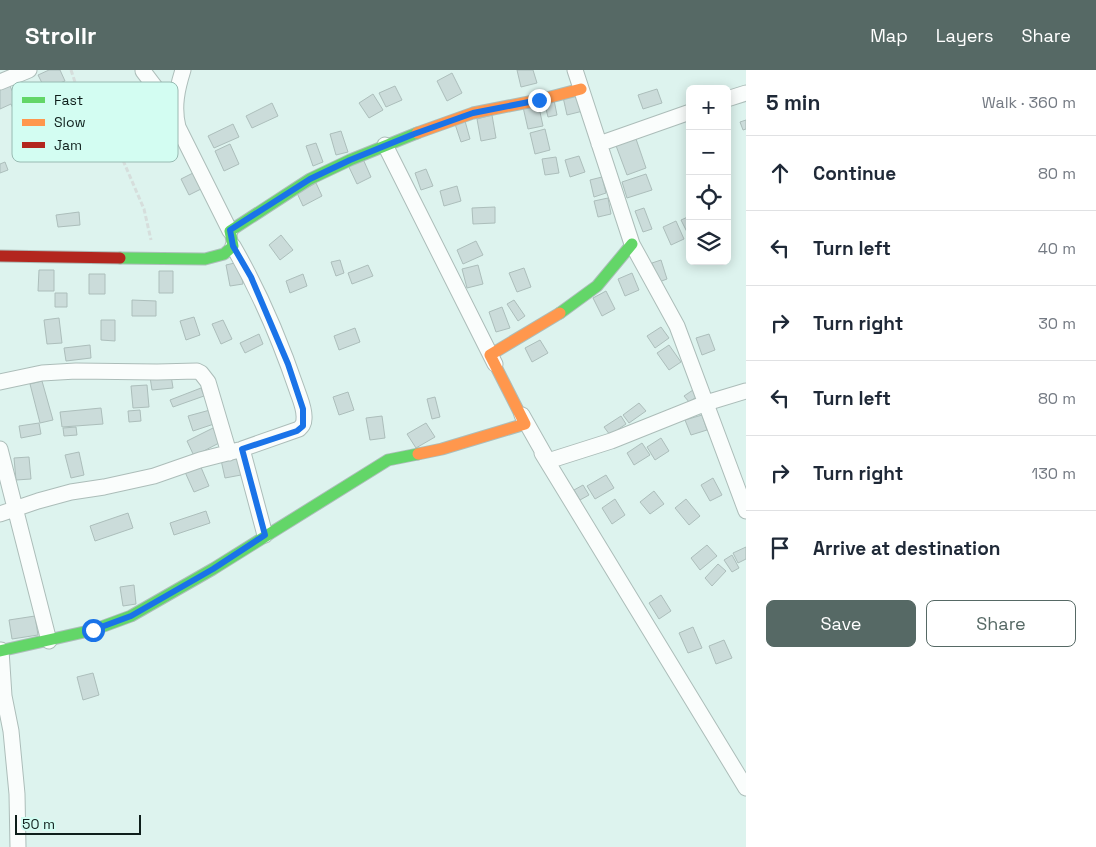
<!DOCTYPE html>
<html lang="en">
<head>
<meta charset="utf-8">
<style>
  :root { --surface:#fff; --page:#f2f2f3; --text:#1f2937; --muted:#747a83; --line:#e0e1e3; --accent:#566965 }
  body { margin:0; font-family:"Space Grotesk",sans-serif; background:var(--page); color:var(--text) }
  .controls { position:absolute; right:15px; top:15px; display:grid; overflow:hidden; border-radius:8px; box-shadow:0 2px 12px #0003 }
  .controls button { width:45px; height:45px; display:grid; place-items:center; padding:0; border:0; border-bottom:1px solid var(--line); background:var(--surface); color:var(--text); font:25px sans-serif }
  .scale { position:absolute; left:15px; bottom:12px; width:126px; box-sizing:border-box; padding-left:5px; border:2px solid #0e1e1b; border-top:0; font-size:14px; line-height:18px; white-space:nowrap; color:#0e1e1b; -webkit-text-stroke:4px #d3fdf2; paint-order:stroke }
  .stop { position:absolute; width:15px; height:15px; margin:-11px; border:4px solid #1a73e8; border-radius:50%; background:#fff }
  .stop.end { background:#1a73e8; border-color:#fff; box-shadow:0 1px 5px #0008 }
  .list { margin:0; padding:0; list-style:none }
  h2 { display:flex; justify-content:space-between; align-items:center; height:65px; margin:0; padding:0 20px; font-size:21px }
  h2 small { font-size:16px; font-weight:400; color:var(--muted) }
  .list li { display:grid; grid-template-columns:32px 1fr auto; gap:15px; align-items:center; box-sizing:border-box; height:75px; padding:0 20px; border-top:1px solid var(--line) }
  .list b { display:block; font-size:19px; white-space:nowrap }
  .list em { font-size:16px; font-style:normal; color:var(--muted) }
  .actions { display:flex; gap:10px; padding:15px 20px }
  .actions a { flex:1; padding:11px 0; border:1px solid var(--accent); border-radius:8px; text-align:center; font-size:18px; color:var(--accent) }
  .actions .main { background:var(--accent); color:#fff }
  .icon { flex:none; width:28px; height:28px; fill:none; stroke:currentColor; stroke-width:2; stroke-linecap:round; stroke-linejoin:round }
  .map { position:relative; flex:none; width:746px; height:777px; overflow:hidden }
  header { display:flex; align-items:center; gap:30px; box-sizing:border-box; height:70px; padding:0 25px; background:var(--accent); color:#fff }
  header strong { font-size:24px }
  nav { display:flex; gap:28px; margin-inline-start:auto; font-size:18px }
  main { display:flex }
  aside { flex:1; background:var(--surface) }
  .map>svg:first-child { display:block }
  .building { fill:#cbdcda; stroke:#acbebb }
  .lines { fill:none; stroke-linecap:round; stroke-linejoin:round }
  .street-casing { stroke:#acbdb9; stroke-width:17 }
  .fast-casing { stroke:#acbdb9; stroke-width:13 }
  .slow-casing { stroke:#acbdb9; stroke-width:13 }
  .jam-casing { stroke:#acbdb9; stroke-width:13 }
  .path { stroke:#d6dedc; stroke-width:3; stroke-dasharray:5 2.5; stroke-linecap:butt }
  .street { stroke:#fafdfc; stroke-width:15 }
  .fast { stroke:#63d668; stroke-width:11 }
  .slow { stroke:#ff974d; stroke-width:11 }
  .jam { stroke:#b3261e; stroke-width:11 }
  .route { stroke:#1a73e8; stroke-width:6 }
  .key { fill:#d3fdf2; stroke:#98bab2; stroke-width:1 }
  .key-label { font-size:14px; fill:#0e1e1b }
</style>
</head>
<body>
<header>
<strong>Strollr</strong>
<nav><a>Map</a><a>Layers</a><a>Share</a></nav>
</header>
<main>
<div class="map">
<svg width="746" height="777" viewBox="0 0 746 777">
  <rect width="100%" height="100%" fill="#ddf3ee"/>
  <!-- building -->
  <path class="building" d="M49 0H60L65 11 45 19 38 5Z
    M517 0H533L537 13 521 17Z
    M452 3 462 23 447 31 437 11Z
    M9 14 23 44 17 47 11 34 0 39V19Z
    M395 16 402 30 386 37 379 23Z
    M657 19 662 33 643 39 638 25Z
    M579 23 583 41 567 45 563 27Z
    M373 24 383 40 369 48 359 33Z
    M554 30 557 45 548 47 544 31Z
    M272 33 278 46 252 58 246 46Z
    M538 33 543 56 528 59 523 37Z
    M492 45 496 68 481 71 477 49Z
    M746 50V59L743 60 740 52Z
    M465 51 470 69 461 72 455 54Z
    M233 54 239 67 214 78 208 66Z
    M545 59 550 80 535 84 530 63Z
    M341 61 348 82 336 85 330 64Z
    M635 66 646 98 627 105 615 73Z
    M316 73 323 92 313 96 306 76Z
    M230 74 239 94 224 101 215 81Z
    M579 86 585 102 570 107 565 90Z
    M556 87 559 103 545 105 542 89Z
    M363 89 371 107 357 114 348 95Z
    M5 92 8 100 0 103V94Z
    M426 99 433 116 421 120 415 103Z
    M195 102 203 118 189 125 181 109Z
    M646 104 652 120 627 128 622 112Z
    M602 107 606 123 594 127 590 110Z
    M316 113 322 126 303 136 297 123Z
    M457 116 461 131 444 136 440 121Z
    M608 128 611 144 598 147 594 131Z
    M495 137V153L473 154 472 138Z
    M644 138 652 159 643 162 635 141Z
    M79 142 80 155 58 157 56 145Z
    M690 146V168L681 150Z
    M676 151 684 169 671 175 663 157Z
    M281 165 293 180 280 190 269 175Z
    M476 171 483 185 463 194 457 180Z
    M340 190 344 203 336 206 331 192Z
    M661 190 667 209 659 212 652 193Z
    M239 192 243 214 230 216 226 195Z
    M368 195 373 206 352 214 348 203Z
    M478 195 483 214 467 218 462 199Z
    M524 198 531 217 517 222 509 203Z
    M39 200H54V221H38Z
    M159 201H173V223H159Z
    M632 203 639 220 625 226 618 209Z
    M89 204H105V224H89Z
    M303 204 307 216 290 223 286 211Z
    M606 221 615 239 602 246 593 228Z
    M55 223H67V237H55Z
    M132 230 156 231V246H132Z
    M514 230 525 246 518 251 507 234Z
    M502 237 510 258 496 262 489 242Z
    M194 247 200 265 186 270 180 251Z
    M59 248 62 273 47 274 44 250Z
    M101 250H115V271L101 270Z
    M223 250 232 269 221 274 212 254Z
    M661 257 669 268 655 278 647 266Z
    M355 258 360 272 339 280 334 266Z
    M259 264 263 274 245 283 240 273Z
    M709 264 715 280 702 285 696 268Z
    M540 270 548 283 532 292 525 278Z
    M90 275 91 288 66 291 64 278Z
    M669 275 681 292 669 300 657 283Z
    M171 305 173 318 152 320 150 307Z
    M42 311 53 350 40 353 30 314Z
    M147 315 149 337 133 338 131 316Z
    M201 318 204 326 173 337 170 330Z
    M693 320 698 326 689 332 684 326Z
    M348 322 354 340 339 345 333 327Z
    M435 327 440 347 432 349 427 329Z
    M639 333 646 341 629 353 623 345Z
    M101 338 103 354 62 357 60 342Z
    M140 340 141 351 129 352 128 341Z
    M210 340 214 354 193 361 188 346Z
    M702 345 707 360 691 365 685 350Z
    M382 346 385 368 370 370 366 348Z
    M621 346 626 354 610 365 604 357Z
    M39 353 41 364 21 368 19 356Z
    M426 353 435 367 416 378 407 364Z
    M76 357 77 365 64 366 63 358Z
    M213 358 221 372 194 386 187 371Z
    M661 368 669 381 655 390 647 377Z
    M642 373 650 385 634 395 627 383Z
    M79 382 84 405 71 408 65 385Z
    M29 387 31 409 16 410 14 388Z
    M238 387 241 405 225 408 221 390Z
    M200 395 209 416 194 422 185 402Z
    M606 405 614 418 595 429 587 416Z
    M713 408 722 425 710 431 701 415Z
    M583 415 589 425 580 430 574 420Z
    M654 421 664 434 650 444 640 432Z
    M615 429 625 445 612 454 602 438Z
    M686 429 700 446 689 455 675 438Z
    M206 441 210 453 174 465 170 453Z
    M128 443 133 458 95 471 90 456Z
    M707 475 717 486 700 500 691 488Z
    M746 477V489L738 493 733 483Z
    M732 485 739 498 732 502 724 490Z
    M718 494 726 501 712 516 705 508Z
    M134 515 136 534 123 536 120 517Z
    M661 525 671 541 659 549 649 533Z
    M35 546 38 565 12 569 9 550Z
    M693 557 702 578 688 583 679 563Z
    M724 570 732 588 716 594 709 576Z
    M93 603 99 625 83 630 77 607Z"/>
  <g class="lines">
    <defs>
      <path id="street" d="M183 0C177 19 173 37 178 57L230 161
        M575 0 632 174 677 256 746 441
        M143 1 174 42
        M0 12 29 0
        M727 29 746 23
        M599 74 690 42
        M385 75 495 294
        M233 176C259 221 280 270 297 320 300 329 305 339 304 349 304 354 302 356 299 359L242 379 265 465
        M0 312 42 303 76 301 157 302 197 301 201 303 208 312 229 383
        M522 345 548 391 611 371 706 333 746 321
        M0 379 49 571
        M542 383 746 718
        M0 444 38 431 71 422 104 417 154 406 200 390 239 380
        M1 580 4 626 11 661 17 724 18 777"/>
      <path id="fast" d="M120 188 205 189 224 184 233 176 230 161 310 109 350 90 417 63
        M560 243 597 216 632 174
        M0 581 93 560 131 546 213 499 388 390 418 384"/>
      <path id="slow" d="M417 63 473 43 539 30 581 19
        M418 384 442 379 525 354 490 285 560 243"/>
      <path id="jam" d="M0 186 120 188"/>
    </defs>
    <!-- street casing -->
    <use href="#street" class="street-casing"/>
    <!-- fast casing -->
    <use href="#fast" class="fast-casing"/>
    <!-- slow casing -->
    <use href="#slow" class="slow-casing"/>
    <!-- jam casing -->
    <use href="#jam" class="jam-casing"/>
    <!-- path -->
    <path class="path" d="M71 0 76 15 116 74 144 139 151 170"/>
    <!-- street -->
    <use href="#street" class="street"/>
    <!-- fast -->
    <use href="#fast" class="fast"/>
    <!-- slow -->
    <use href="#slow" class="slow"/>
    <!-- jam -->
    <use href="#jam" class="jam"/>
  </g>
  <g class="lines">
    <!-- route -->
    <path class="route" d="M93 560 131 546 213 499 265 465 242 379 297 361 303 356V339L288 294 251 207 233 176 230 160 310 109 350 90 414 64 473 43 539 30"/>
  </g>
  <!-- legend -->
  <rect x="12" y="12" width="166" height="80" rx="8" class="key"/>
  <rect x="22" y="27" width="23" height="6" fill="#63d668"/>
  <rect x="22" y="49" width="23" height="7" fill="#ff974d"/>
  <rect x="22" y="72" width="23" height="6" fill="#b3261e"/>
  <g class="key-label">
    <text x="54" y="35">Fast</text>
    <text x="54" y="57">Slow</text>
    <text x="54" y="80">Jam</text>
  </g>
</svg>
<div class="controls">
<button>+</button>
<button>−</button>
<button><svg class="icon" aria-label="locate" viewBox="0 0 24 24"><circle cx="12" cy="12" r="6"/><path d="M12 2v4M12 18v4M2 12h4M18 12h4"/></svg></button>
<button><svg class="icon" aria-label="layers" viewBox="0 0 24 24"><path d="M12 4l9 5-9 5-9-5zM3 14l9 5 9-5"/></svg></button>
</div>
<div class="scale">50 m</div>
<div class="stop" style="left:93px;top:560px"></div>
<div class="stop end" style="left:539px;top:30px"></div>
</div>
<aside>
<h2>5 min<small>Walk · 360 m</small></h2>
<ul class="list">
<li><svg class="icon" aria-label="ahead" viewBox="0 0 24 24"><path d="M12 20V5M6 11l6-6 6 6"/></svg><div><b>Continue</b></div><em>80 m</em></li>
<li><svg class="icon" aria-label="left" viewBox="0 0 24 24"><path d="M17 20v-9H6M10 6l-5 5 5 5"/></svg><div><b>Turn left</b></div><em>40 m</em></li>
<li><svg class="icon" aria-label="right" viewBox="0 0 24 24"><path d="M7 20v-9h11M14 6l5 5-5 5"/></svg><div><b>Turn right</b></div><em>30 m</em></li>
<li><svg class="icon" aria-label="left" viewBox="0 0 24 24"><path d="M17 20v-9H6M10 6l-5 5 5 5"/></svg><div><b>Turn left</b></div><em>80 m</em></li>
<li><svg class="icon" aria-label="right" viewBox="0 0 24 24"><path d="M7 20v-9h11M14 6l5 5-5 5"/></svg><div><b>Turn right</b></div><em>130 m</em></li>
<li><svg class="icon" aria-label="arrive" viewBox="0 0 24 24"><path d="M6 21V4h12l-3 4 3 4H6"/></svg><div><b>Arrive at destination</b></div></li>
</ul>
<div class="actions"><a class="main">Save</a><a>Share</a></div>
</aside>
</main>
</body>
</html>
